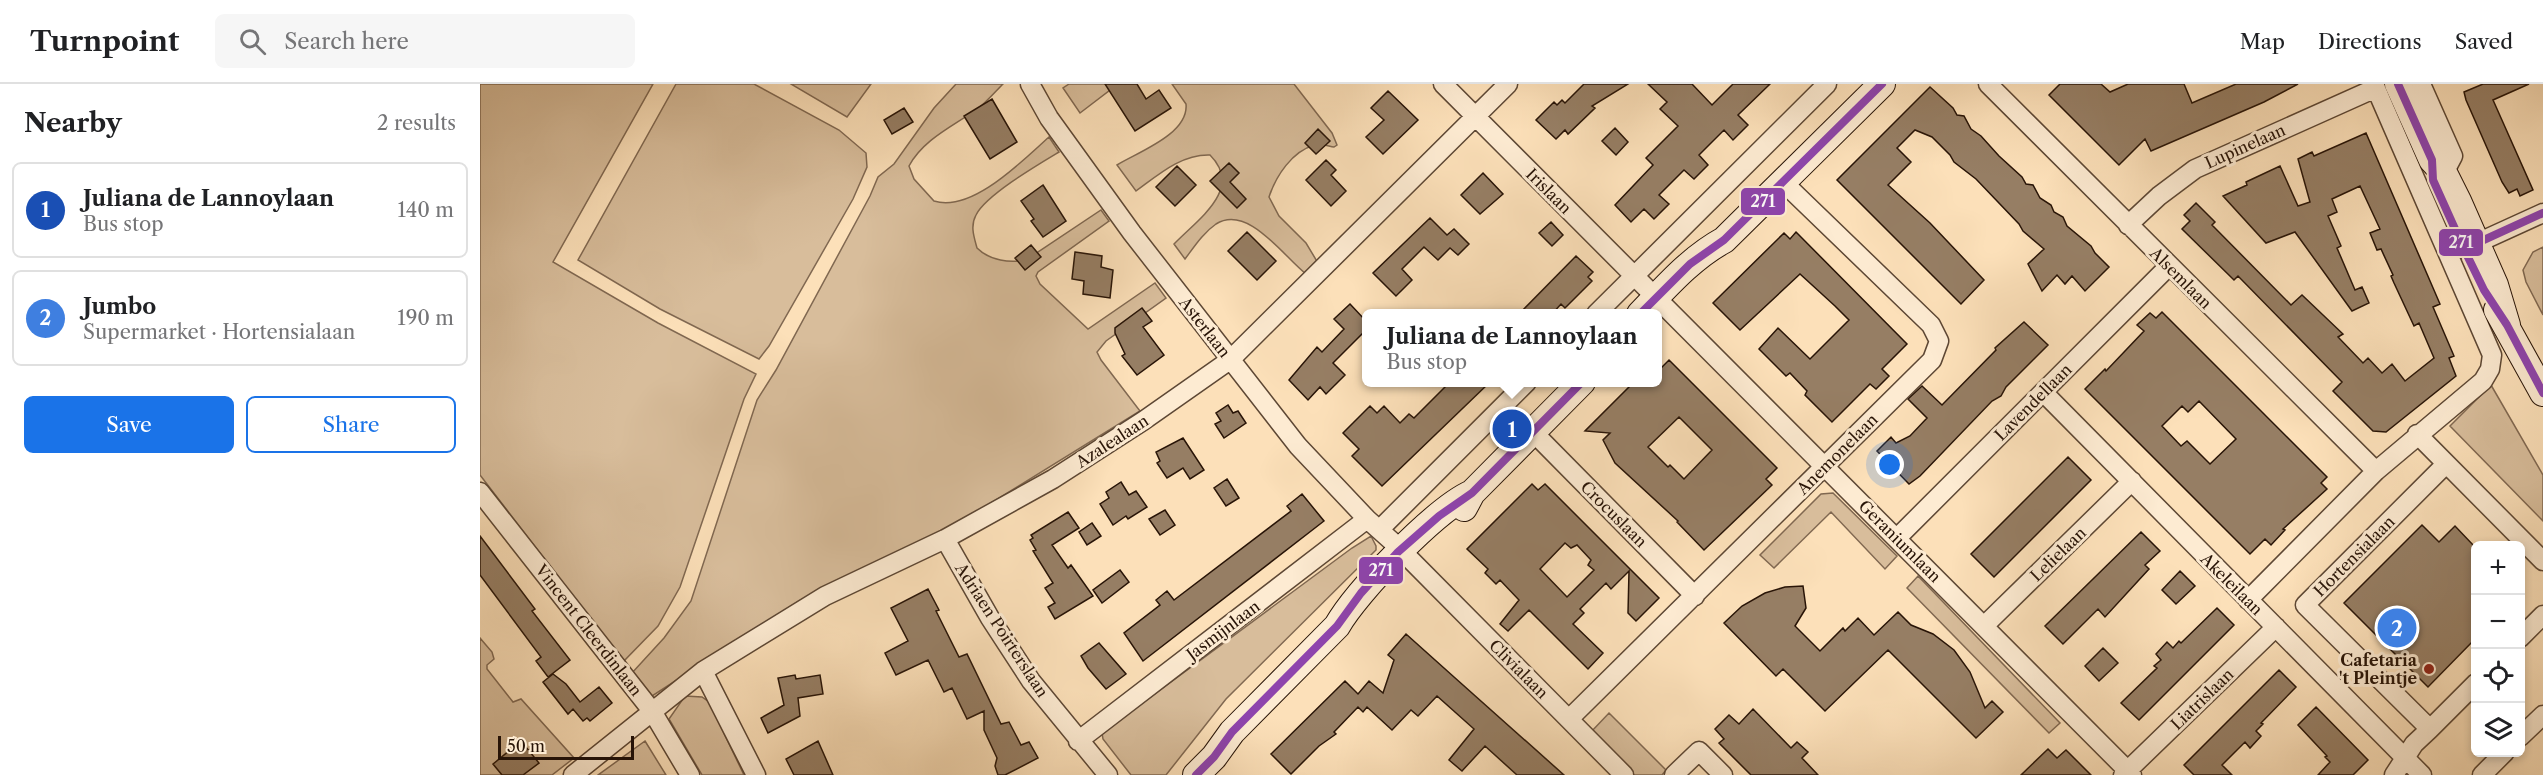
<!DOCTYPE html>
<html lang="en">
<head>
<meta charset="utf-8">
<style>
  :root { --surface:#fff; --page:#f6f6f6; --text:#202124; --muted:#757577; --line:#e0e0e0; --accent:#1a73e8 }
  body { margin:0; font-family:"Libre Caslon Text",serif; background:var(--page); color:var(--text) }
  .controls { position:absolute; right:18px; bottom:18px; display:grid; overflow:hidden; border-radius:9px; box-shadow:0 3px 9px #0003 }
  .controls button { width:54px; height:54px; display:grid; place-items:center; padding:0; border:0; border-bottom:2px solid var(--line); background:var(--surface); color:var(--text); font:30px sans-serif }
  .scale { position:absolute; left:18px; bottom:15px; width:136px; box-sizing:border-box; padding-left:6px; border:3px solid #281407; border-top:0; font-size:16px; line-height:21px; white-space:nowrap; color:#281407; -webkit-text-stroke:4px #fdebd2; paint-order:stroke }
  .you { position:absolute; left:1410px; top:381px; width:21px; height:21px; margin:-15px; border:4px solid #fff; border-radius:50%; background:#1a73e8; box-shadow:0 0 0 9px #1a73e833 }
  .badge { display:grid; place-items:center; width:39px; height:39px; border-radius:50%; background:var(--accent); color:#fff; font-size:20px; font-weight:700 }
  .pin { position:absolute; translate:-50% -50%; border:3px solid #fff; box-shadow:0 2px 6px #0006 }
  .popup { position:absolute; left:882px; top:225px; width:300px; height:78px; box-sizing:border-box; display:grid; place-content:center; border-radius:9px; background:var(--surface); filter:drop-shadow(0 2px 4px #0005); font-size:20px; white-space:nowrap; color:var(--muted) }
  .popup b { font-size:22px; color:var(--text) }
  .popup::after { content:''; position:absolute; left:50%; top:100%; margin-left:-12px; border:12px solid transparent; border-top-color:var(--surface) }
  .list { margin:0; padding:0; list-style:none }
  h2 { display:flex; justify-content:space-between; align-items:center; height:78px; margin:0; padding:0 24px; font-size:26px }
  h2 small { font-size:20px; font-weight:400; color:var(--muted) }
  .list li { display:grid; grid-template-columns:39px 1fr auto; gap:18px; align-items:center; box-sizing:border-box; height:96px; margin:0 12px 12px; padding:0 12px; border:2px solid var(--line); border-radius:9px }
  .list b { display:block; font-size:22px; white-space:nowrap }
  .list p { margin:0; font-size:20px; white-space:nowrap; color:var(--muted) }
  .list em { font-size:20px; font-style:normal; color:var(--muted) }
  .actions { display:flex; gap:12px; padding:18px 24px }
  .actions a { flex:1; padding:14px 0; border:2px solid var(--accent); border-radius:9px; text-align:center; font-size:21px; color:var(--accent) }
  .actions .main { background:var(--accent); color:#fff }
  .icon { flex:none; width:33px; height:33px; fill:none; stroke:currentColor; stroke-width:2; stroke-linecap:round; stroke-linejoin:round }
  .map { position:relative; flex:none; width:2063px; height:691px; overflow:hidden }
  header { display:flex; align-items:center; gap:36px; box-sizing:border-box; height:84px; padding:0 30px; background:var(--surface); border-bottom:2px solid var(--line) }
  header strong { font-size:28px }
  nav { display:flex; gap:33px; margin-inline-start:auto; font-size:21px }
  .search { width:420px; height:54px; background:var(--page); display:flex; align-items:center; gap:15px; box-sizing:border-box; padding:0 21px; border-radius:9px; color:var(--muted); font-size:22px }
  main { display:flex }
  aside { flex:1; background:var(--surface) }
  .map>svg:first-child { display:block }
  .green { fill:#d8bd9b; stroke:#806851; stroke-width:1.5 }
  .building { fill:#967e64; stroke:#281407; stroke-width:1.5; fill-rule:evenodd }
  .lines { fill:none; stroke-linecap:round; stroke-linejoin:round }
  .street-casing { stroke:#5d4734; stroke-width:21 }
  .secondary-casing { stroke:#281407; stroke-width:28 }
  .street { stroke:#fdebd2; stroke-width:18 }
  .secondary { stroke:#fdebd2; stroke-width:26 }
  .bus-1-casing { stroke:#fdebd2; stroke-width:12 }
  .bus-1 { stroke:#8e44ad; stroke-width:8 }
  .poi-dot { fill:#8f2418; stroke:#fdebd2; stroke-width:2 }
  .labels { text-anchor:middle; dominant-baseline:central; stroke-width:6; stroke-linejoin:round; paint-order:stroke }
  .street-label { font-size:16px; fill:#281407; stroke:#fdebd2 }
  .poi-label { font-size:16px; font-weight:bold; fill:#281407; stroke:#fdebd2; text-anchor:end }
  .line-badge { stroke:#fdebd2; stroke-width:2 }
  .badge-label { font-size:16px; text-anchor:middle; font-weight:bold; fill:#fff }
</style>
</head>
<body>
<header>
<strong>Turnpoint</strong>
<div class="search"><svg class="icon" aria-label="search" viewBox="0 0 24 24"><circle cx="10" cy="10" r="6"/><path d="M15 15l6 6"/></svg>Search here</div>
<nav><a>Map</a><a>Directions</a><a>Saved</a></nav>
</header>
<main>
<aside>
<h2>Nearby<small>2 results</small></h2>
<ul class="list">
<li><span class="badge" style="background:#1a4fb4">1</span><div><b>Juliana de Lannoylaan</b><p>Bus stop</p></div><em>140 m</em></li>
<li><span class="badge" style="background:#3f7fe0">2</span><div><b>Jumbo</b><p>Supermarket · Hortensialaan</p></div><em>190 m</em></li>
</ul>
<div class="actions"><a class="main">Save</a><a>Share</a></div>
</aside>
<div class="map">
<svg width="2063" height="691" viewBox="0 0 2063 691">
  <rect width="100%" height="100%" fill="#fce0b9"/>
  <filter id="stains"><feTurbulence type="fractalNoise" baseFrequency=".00333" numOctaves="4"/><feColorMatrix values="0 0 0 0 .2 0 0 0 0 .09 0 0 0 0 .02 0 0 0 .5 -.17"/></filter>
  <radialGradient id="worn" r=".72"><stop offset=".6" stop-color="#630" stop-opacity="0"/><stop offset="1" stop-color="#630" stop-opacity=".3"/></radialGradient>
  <!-- green -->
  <path class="green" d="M0 0H173L73 178 178 239 276 290 264 315 200 503 178 542 141 580 77 491 0 391Z
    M196 0H274L359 46 386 69 387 83 373 115 289 262 279 275 180 225 98 176Z
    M311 0H391L367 33Z
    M476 0H523C516 7 508 16 500 23 476 41 444 54 429 82L434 95 454 117C492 129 543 76 569 53L579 68C559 80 506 111 496 131 490 142 494 153 497 164 510 177 530 179 546 176L621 126 629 137 558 188 556 192 560 200 608 245 675 199 686 214 626 257 617 268 621 276 660 327 485 435 319 517 169 614 151 590 184 554 211 517 277 316 296 286 390 112 398 93 414 80 454 24Z
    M589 0H638L600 29 583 4Z
    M692 0H814L852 49 857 61 854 63C848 62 840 59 835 61 812 67 796 92 789 113L799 132 826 159 838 179 826 190C803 172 768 120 736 140 723 149 714 163 705 175L694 160C718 135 764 105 730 71 701 70 678 91 656 107L637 81C658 68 709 50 706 20Z
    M2063 163V231L2046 198 2043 186 2053 168Z
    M2011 301 2063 391V437L1970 342Z
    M1353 409 1417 472 1405 485 1351 428 1294 484 1280 471 1341 410Z
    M891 452 896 462V466L746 615 686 691H651L623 655 622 649 872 464Z
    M1438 492 1580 639 1569 649 1427 504Z
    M0 554 12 568 14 575 7 581V585L33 618 41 615 94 674 72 691H0Z
    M205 612 222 613 229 618 264 691H222L189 635Z
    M1129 629 1186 686 1182 691H1154L1111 648Z
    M165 657 186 691H118Z"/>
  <!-- building -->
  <path class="building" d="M625 0H657L666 15 679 6 691 24 655 47Z
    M1104 0H1148L1112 22 1115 24 1088 50 1085 46 1076 55 1056 36 1074 18 1077 21 1082 16 1085 19Z
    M1168 0H1212L1232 21 1253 0H1290L1258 31 1268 41 1253 56 1244 46 1219 71 1228 81 1214 95 1204 86 1179 111 1189 120 1174 135 1164 125 1151 138 1135 121 1173 81 1166 74 1198 42 1180 25 1187 18Z
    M1580 0H1621L1630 8 1648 0H1704L1712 19 1756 0H1818L1784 18 1671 67 1665 55 1639 81 1569 11Z
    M2003 0H2049L2013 16 2053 106 2040 112 2037 105 2029 109 2022 98 1986 16 1984 8Z
    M1450 3 1473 24 1477 31 1484 32 1491 45 1501 52 1519 72 1542 93 1546 100 1553 101 1560 114 1571 121 1574 128 1583 133 1587 142 1611 162 1615 169 1629 183 1605 207 1592 192 1585 200 1577 191 1562 207 1548 180 1564 165 1543 147 1539 140 1496 95 1474 78 1470 71 1452 53 1435 46 1417 64 1431 78 1408 101 1450 139 1504 196 1481 220 1357 96Z
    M908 7 938 36 903 70 886 53 904 36 891 24Z
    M512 15 537 58 510 75 484 32Z
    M424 24 433 38 412 50 404 36Z
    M1135 44 1148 58 1136 71 1122 57Z
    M838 45 850 57 836 70 825 59Z
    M1886 49 1960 220 1953 223 1974 272 1969 274 1976 292 1906 348 1893 347 1853 307 1862 298 1758 192 1754 196 1702 145 1710 137 1704 131 1716 119 1735 138 1732 141 1811 221 1822 211 1863 250 1858 253 1883 279 1888 274 1902 289 1912 280 1925 297 1954 274 1939 239 1934 242 1914 199 1911 192 1913 191 1901 165 1897 166 1890 149 1900 145 1880 102 1852 115 1857 128 1848 132 1861 162 1857 164 1875 206 1882 203 1889 219 1872 227 1815 148 1786 159 1743 112 1767 101 1766 98 1800 82 1818 122 1830 118 1818 75 1832 68 1834 72Z
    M846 76 856 86 851 91 866 107 851 122 826 96Z
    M749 79 759 89 750 98 766 115 757 124 730 97Z
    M697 82 716 101 695 122 676 103Z
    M1003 89 1023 110 1000 130 981 111Z
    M563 101 586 137 563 153 551 137 554 135 541 117Z
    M950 134 967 151 974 145 989 160 978 171 970 164 958 176 944 163 922 185 932 196 916 212 893 189Z
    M1071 138 1083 151 1072 162 1059 149Z
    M767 148 796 177 777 196 748 167Z
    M1316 148 1427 260 1402 285 1409 292 1396 305 1390 300 1352 338 1325 311 1327 307 1310 289 1306 292 1279 265 1298 244 1330 275 1369 236 1355 222 1320 190 1260 246 1233 219 1304 149 1310 155Z
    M551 161 561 173 545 186 535 174Z
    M595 168 622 172 621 183 633 186 630 214 603 210 604 197 592 195Z
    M1096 172 1113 188 1108 193 1112 197 1085 224 1081 220 1072 230H1039Z
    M870 220 886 237V246L853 279 865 291 846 310 840 303 828 316 809 296 837 263 842 268 864 245 854 235Z
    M662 224 672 237 663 243 684 271 657 291 642 272 645 270 635 249V244Z
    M1682 228 1847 393 1841 399 1847 405 1803 445 1805 446 1791 461 1785 455 1770 470 1605 305 1625 285 1626 287 1664 247 1657 241 1670 229 1676 234ZM1719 317 1756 355 1730 380 1707 357 1701 362 1682 342 1702 322 1708 328Z
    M1544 238 1568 261 1526 303 1521 312 1512 317 1440 392 1429 400 1397 367 1411 353 1416 359 1430 352 1447 334 1428 315 1442 302 1462 321 1516 266 1515 264Z
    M1189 276 1297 384 1286 395 1292 401 1224 466 1197 438 1198 437 1135 379 1123 356 1130 349 1105 347 1154 298H1178V287ZM1199 333 1232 366 1204 395 1190 381 1188 383 1168 363Z
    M970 298H1010L902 402 872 372 879 365 863 349 890 322 897 329 904 322 920 339 929 330 934 334Z
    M748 321 753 329 758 327 766 339 744 354 735 340 741 337 736 329Z
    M703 354 724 386 710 395 703 384 687 394 677 379 680 377 676 368Z
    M1588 373 1611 396 1514 493 1491 470Z
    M747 395 759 414 746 422 734 404Z
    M641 398 649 411 656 407 667 423 648 435 646 432 633 441 620 420 629 414 626 408Z
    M1052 400 1058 406 1065 400 1179 514 1156 537 1148 529 1149 487 1131 505 1126 499 1100 525 1104 529 1093 540 1123 569 1108 585 1049 526 1028 547 1020 540 1039 516 1020 496 1016 500 1005 489 1008 485 987 465ZM1085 459 1091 464 1097 461 1111 476 1108 481 1114 486 1087 513 1060 485Z
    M822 410 844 437 663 577 644 549 680 521 676 516 687 507 694 516 811 427 807 422Z
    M685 426 695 441 680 451 669 435Z
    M588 428 599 444 572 461 588 484 591 481 613 512 575 535 568 523 575 519 565 504 573 499 553 467 556 466 550 456 553 454 551 451Z
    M612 439 621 452 607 461 599 448Z
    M1942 441 1959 458 1975 442 1995 463V555L1948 603 1864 519Z
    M1661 448 1680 467 1665 481 1669 485 1625 533 1618 525 1583 560 1565 542Z
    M0 452 55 525 52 527 90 576 68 593 56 577 61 573 0 491Z
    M640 486 649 498 622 519 613 506Z
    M1700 487 1715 502 1696 520 1682 506Z
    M1323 502 1326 524 1315 542 1340 567 1363 544 1365 547 1378 534 1394 551 1418 528 1431 541 1453 550 1474 566 1490 588 1505 624 1512 617 1523 628 1496 654 1408 566 1345 627 1303 585 1296 592 1244 539 1262 522 1285 509 1305 503Z
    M448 505 459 526 456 527 479 573 487 570 521 640 529 638 541 661 549 658 558 674 525 691H518L515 682 517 674 504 646V627L487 635 472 604 464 608 448 576 416 591 405 569 428 557 411 524Z
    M1737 524 1754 541 1659 636 1641 619 1677 584 1674 582 1681 576 1676 570 1687 558 1693 564 1699 557 1701 559Z
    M926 550 974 593 1084 691H1037L1005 662 982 687 969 676 994 645 957 612 938 632 931 626 912 646 887 623 883 628 878 623 854 648 856 650 839 662 811 690 791 670 865 597 878 610 889 597 903 609 914 576 908 571Z
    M619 559 646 590 626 605 608 584 601 572Z
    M1623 564 1638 579 1619 597 1605 582Z
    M1799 586 1816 603 1781 639 1783 640 1776 647 1781 652 1770 664 1765 658 1742 681 1752 691H1714L1704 681Z
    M73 590 86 600 100 618 119 603 132 619 110 637 107 634 103 637 93 625 88 630 63 598Z
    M315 591 316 595 340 591 343 610 318 614 320 632 288 649 281 634 304 621 298 594Z
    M1836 623 1888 676 1873 691H1838L1850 678 1845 673 1847 672 1818 641Z
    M1273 625 1311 664 1317 658 1328 668 1322 674 1338 691H1271L1239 659 1244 655 1235 645 1249 631 1259 640Z
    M41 657 59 679 43 691H22L13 680Z
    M338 657 353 691H314L306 675Z
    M1568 665 1577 674 1586 666 1611 691H1541Z"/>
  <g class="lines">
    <defs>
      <path id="street" d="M550 0 569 34 652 149 818 362 887 435 915 460 1144 691
        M963 0 1652 691
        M1508 0 1896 387
        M1941 0 1973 72 1964 89
        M1648 141 1679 112 1715 85 1896 4
        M1984 165 2063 129
        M1116 230 1347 0
        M1563 308 1942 691
        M1053 348 1215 512
        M1937 350 2063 477
        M1966 380 1825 521 1950 645 1996 599
        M0 408 172 627 210 691
        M900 445 1047 298
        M1417 454 1689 182
        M465 455 510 534 551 597 628 691
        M1768 516 1896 387 2003 297 2010 285 2012 271 1894 0
        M1504 542 1652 397
        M2040 554 2063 531
        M223 587 276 691
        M1089 635 1452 276 1459 257 1451 241 1303 98
        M2040 653 2063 631
        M598 657 887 435
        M93 691 223 587 345 512 465 455 573 395 663 337 750 276 1028 0
        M1194 691 1219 667 1243 691
        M1643 691 1796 543
        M1914 691 1934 660 1950 645
        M2002 691 2025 668"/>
      <path id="secondary" d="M1918 0 1952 76 1964 89 1978 117 2015 201 2027 241
        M2017 226 2063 309
        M1160 230C1186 203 1211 174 1244 156L1402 0
        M984 424 992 409 1102 298
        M716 691 734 673 752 648 857 542C877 507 956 425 992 409"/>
    </defs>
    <!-- street casing -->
    <use href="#street" class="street-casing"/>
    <!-- secondary casing -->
    <use href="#secondary" class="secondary-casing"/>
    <!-- street -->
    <use href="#street" class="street"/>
    <!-- secondary -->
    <use href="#secondary" class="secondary"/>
    <defs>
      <path id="bus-1" d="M1918 0 1952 76 1953 96 1984 165 2004 206 2027 241 2063 309
        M1984 165 2063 129
        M1160 230 1210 180 1244 156 1402 0
        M716 691 734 673 752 648 857 542 881 509 918 468 959 432 992 409 1102 298"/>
    </defs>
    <!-- bus-1 casing -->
    <use href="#bus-1" class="bus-1-casing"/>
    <!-- bus-1 -->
    <use href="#bus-1" class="bus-1"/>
  </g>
  <!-- markers -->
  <circle class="poi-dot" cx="1949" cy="585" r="6"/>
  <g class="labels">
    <!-- street labels -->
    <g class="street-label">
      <text transform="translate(1765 62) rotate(-24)">Lupinelaan</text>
      <text transform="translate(1069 107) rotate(45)">Irislaan</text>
      <text transform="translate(1701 194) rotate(45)">Alsemlaan</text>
      <text transform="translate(725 243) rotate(52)">Asterlaan</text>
      <text transform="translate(1553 318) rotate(-45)">Lavendellaan</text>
      <text transform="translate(632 357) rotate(-33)">Azalealaan</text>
      <text transform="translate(1357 370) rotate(-45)">Anemonelaan</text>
      <text transform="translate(1134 430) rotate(45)">Crocuslaan</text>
      <text transform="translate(1420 457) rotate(45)">Geraniumlaan</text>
      <text transform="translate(1578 470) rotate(-44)">Lelielaan</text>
      <text transform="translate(1874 472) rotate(-45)">Hortensialaan</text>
      <text transform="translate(1752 500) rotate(45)">Akeleilaan</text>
      <text transform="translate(109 546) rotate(52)">Vincent Cleerdinlaan</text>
      <text transform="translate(522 546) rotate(57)">Adriaen Poirterslaan</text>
      <text transform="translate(743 546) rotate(-37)">Jasmijnlaan</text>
      <text transform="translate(1039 585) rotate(45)">Clivialaan</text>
      <text transform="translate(1722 615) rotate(-44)">Liatrislaan</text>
    </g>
    <!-- poi labels -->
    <g class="poi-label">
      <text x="1937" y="576">Cafetaria<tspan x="1937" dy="18">'t Pleintje</tspan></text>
    </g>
  </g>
  <g class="line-badge">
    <rect x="1260" y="103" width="46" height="29" rx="6" fill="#8e44ad"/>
    <rect x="1958" y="144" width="46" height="29" rx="6" fill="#8e44ad"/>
    <rect x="878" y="472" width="46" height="29" rx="6" fill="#8e44ad"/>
  </g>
  <g class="badge-label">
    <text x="1283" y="123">271</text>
    <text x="1981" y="164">271</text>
    <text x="901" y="492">271</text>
  </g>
  <rect width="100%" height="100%" filter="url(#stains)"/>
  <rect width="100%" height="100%" fill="url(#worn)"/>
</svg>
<div class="controls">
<button>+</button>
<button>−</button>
<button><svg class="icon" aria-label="locate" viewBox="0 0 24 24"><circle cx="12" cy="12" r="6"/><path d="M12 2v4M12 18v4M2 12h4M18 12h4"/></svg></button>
<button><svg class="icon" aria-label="layers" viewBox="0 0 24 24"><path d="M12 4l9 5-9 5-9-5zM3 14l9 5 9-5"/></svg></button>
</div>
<div class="scale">50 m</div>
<div class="you"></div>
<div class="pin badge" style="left:1032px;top:345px;background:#1a4fb4">1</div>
<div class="popup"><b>Juliana de Lannoylaan</b>Bus stop</div>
<div class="pin badge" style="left:1917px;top:544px;background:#3f7fe0">2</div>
</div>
</main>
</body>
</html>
